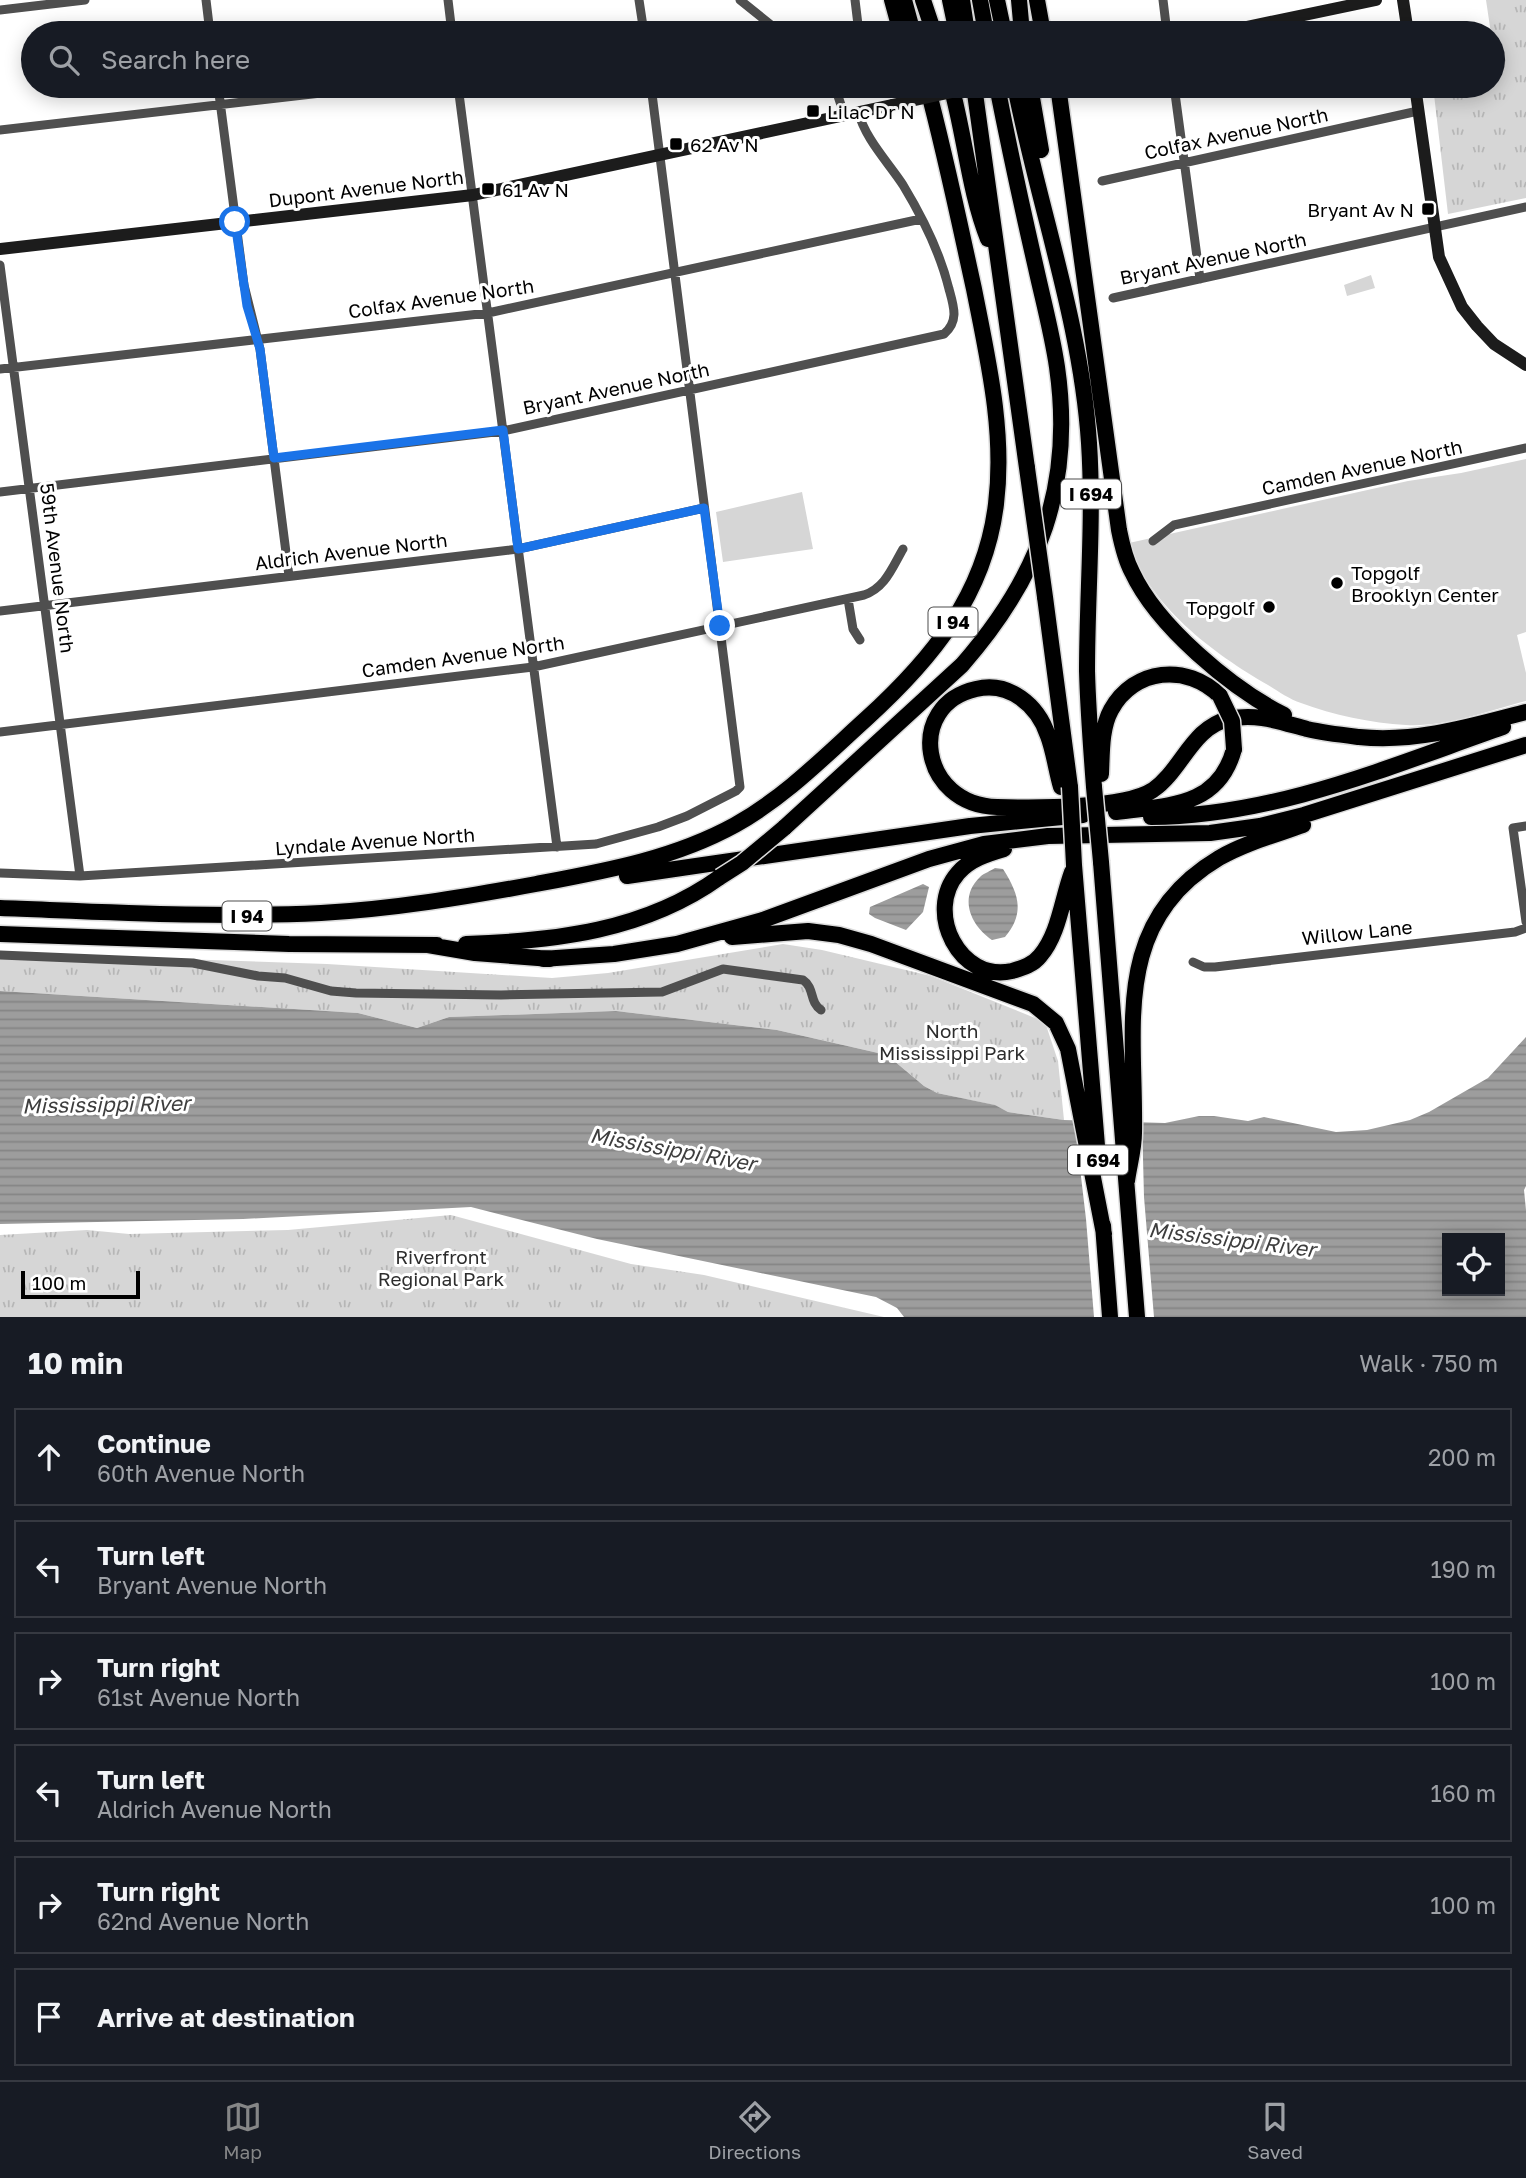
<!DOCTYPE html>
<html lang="en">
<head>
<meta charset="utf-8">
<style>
  :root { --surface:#171b24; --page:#20242c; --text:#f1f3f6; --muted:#9ea1a6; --line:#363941; --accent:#858687 }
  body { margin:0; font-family:"Golos Text",sans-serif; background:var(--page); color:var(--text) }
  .controls { position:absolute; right:21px; bottom:21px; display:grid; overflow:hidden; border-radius:0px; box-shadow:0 4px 18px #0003 }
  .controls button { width:63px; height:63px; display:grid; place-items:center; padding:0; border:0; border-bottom:2px solid var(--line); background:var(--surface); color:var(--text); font:35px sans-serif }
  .scale { position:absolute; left:21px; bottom:18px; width:119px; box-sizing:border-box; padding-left:7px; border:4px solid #000; border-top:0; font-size:19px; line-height:24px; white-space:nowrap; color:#000; -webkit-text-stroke:5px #fff; paint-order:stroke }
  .stop { position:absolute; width:21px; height:21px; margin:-16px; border:5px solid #1a73e8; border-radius:50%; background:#fff }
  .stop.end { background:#1a73e8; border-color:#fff; box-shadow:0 2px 7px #0008 }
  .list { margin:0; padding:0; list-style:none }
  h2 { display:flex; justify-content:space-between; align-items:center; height:91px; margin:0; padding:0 28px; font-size:30px }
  h2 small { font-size:23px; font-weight:400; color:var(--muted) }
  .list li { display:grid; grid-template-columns:46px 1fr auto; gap:21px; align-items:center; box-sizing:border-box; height:98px; margin:0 14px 14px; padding:0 14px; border:2px solid var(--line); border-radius:0px }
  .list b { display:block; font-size:26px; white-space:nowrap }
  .list p { margin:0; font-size:23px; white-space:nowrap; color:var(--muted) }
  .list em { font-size:23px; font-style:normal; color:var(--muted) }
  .icon { flex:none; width:38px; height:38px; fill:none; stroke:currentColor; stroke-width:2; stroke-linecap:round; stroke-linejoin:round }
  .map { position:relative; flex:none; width:1526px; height:1317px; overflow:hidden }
  .search { position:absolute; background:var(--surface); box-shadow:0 4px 18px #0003; left:21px; right:21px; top:21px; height:77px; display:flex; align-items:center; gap:18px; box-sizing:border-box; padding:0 24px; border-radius:38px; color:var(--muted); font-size:26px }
  .sheet { height:763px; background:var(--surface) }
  nav { display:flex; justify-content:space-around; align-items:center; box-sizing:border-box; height:98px; border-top:2px solid var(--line); background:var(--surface); font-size:19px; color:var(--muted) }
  nav a { display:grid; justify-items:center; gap:4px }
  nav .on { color:var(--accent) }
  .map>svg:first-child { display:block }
  .grass { fill:#d6d6d6 }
  .park { fill:url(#park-tufts) }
  .water { fill:url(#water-rules); fill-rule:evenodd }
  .pier { fill:#fff }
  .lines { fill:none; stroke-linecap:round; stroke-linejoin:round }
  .highway-casing { stroke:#dbdbdb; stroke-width:19 }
  .street { stroke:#4f4f4f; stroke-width:9 }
  .secondary { stroke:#1c1c1c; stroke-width:12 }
  .highway { stroke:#000; stroke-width:16 }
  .highway-bridge-casing { stroke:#dbdbdb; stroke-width:19; stroke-linecap:butt }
  .secondary-bridge { stroke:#1c1c1c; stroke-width:12 }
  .highway-bridge { stroke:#000; stroke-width:16 }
  .route { stroke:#1a73e8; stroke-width:9 }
  .poi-dot { fill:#000; stroke:#fff; stroke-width:2.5 }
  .labels { text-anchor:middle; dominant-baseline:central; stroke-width:6; stroke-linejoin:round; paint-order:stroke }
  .shield { fill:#fff; stroke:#4c4c4c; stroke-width:2 }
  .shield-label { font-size:18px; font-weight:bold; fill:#000 }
  .poi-label { font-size:19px; fill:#000; stroke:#fff; text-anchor:start }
  .street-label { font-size:19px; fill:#000; stroke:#fff }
  .park-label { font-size:19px; fill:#2d2d2d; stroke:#fff }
  .water-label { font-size:21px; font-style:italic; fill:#3e3e3e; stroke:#fff }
</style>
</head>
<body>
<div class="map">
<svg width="1526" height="1317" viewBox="0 0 1526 1317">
  <defs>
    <pattern id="park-tufts" width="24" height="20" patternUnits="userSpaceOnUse" patternTransform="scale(1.75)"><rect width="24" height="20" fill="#d6d6d6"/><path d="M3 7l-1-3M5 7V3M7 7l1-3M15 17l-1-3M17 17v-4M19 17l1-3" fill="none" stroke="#b6b6b6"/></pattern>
    <pattern id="water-rules" width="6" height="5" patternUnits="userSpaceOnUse" patternTransform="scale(1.75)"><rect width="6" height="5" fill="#9d9d9d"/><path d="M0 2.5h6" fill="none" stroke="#858585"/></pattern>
  </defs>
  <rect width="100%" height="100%" fill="#fff"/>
  <!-- grass -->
  <path class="grass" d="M1371 275 1375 288 1347 296 1344 285Z
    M1526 459V632L1517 635 1526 673V701C1487 711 1447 727 1406 725 1371 723 1333 715 1301 703 1289 699 1278 691 1268 685 1214 654 1148 605 1129 543L1408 481 1461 473Z
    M802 492 813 549 723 562 716 512Z"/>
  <!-- park -->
  <path class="park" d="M1486 0H1526V198L1448 214 1433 86H1493V75L1497 74Z
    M783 944 822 950 931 976 1045 1022 1058 1061 1064 1120 1008 1112 994 1105 937 1093 924 1086 887 1055 777 1030 616 1011 449 1017 417 1028 358 1013 0 991V953L327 964 552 978 608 973Z
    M451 1215 631 1264 704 1275 884 1317H0V1235L87 1230 129 1234 288 1230Z"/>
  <!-- water -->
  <path class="water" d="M995 868 1003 869C1019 894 1025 913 1005 937L992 940C971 926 958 898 980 877 984 873 991 871 995 868Z
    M923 884 929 887 923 912 906 930 875 918 869 914 870 907Z
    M0 991 358 1013 417 1028 449 1017 616 1011 777 1030 887 1055 924 1086 937 1093 995 1105 1008 1112 1064 1120 1165 1123 1199 1116H1214L1248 1121 1264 1117 1336 1132 1367 1130 1410 1120 1429 1112 1488 1078 1526 1037V1186L1524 1190 1526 1210V1317H904L897 1308 876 1297 597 1239 471 1207 243 1219 0 1224ZM1447 1238H1500V1291H1447Z"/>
  <!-- pier -->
  <path class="pier" d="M1074 1117 1142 1119 1144 1197 1154 1317H1094L1086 1219Z"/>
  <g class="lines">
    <defs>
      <path id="highway" d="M892 0 901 33
        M904 0 913 33
        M923 0 934 33
        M950 0 957 33
        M962 0 967 33
        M980 0 986 33
        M997 0 1004 33
        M1019 0 1022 33
        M1037 0 1043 33
        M951 86C965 136 969 191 988 239
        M974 86 1027 468
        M1015 86C1038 205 1081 321 1089 443 1094 519 1087 595 1087 671 1088 709 1091 748 1094 787
        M1030 86 1041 150
        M1058 86 1119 530C1122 545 1125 559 1132 572 1157 626 1231 688 1284 715
        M1045 597 1070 787
        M1101 774C1102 754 1101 728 1111 710 1134 668 1187 663 1220 696
        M1061 787C1056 770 1054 752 1048 736 1038 705 1009 681 976 689 905 705 920 805 997 807 1033 808 1124 809 1153 790 1182 770 1192 727 1229 719 1257 713 1280 722 1307 729 1324 733 1342 735 1359 737 1416 743 1472 726 1526 712
        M1116 812C1165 805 1218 809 1234 749
        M1151 817C1275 816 1388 767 1503 727
        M784 828 962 665C1040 576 1074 485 1057 367 1052 333 1043 300 1036 268 1022 207 1009 147 997 86
        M1004 849C987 854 970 859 958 873 924 912 960 983 1012 971 1022 968 1033 965 1040 956 1059 934 1062 899 1072 872
        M1101 862 1137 1317
        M1074 865 1098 1158
        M627 876 970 826 1083 815
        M0 908C107 912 214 918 321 913 394 909 465 897 536 884 605 871 673 859 735 825 785 797 824 757 866 719 932 659 985 595 996 504 1005 432 988 360 974 289 959 221 945 153 927 86
        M0 934 289 944 437 945
        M732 937 808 931 839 935 871 944 1033 1004 1056 1023 1068 1049 1104 1234
        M466 944C555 941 645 931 720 877
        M428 945 475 953 551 959
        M542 959 614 954 677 944 763 920 929 859 984 844 1048 836 1210 833 1260 826 1304 815 1526 745
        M1127 1181C1129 1166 1134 1149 1134 1133 1136 1028 1110 923 1219 858 1245 843 1275 835 1303 825
        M1103 1225 1110 1317"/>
    </defs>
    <!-- highway casing -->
    <use href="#highway" class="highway-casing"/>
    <!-- street -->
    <path class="street" d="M206 0 210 33
      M448 0 452 33
      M639 0 644 33
      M740 0 781 33
      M855 0 859 33
      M1163 0 1167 33
      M0 10 85 0
      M218 86 244 285 260 349 289 576
      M458 86 557 847
      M832 86 837 93 844 114
      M1174 86 1200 279
      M0 130 382 86
      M1102 181 1418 111
      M0 265 80 876
      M1113 298 1526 207
      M0 369 488 313 921 219
      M0 492 503 431 944 334C959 321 954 307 949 289 940 252 923 218 903 185 888 162 865 139 858 111
      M1153 541 1174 525 1526 448
      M848 599 853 629 860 640
      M0 611 518 549 704 508
      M0 732 533 667 864 595C885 588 892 568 903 549
      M1526 826 1513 828 1526 922
      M0 873 80 876 596 844 658 827 687 816 736 791 740 787 651 86
      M0 955 193 963 258 976 285 978 331 991 356 993 501 995 662 992 723 969 803 980C815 988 809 1002 821 1010
      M1193 962 1204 967H1215L1515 932 1526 928"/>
    <!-- secondary -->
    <path class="secondary" d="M1403 0 1408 33
      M1218 33 1376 0
      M1415 86 1439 257 1462 307 1477 326 1494 344 1526 365
      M0 249 473 195 892 105"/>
    <!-- highway -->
    <use href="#highway" class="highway"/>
    <defs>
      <path id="highway-bridge" d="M1027 468 1045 597
        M1220 696 1232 721 1234 749
        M1070 787 1074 865
        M1094 787 1101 862
        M720 877 742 863 784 828"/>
    </defs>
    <!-- highway-bridge casing -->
    <use href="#highway-bridge" class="highway-bridge-casing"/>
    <!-- secondary-bridge -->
    <path class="secondary-bridge" d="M892 105 980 86"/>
    <!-- highway-bridge -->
    <use href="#highway-bridge" class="highway-bridge"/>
  </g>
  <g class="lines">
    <!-- route -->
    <path class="route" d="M235 222 247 306 260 349 274 458 503 430 518 549 704 508 720 626"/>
  </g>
  <!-- markers -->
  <g class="poi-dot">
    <rect x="806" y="104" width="14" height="14" rx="3.5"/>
    <rect x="669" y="137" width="14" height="14" rx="3.5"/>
    <rect x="481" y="182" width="14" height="14" rx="3.5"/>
    <rect x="1421" y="202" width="14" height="14" rx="3.5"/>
    <circle cx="1337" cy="583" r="7"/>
    <circle cx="1269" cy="607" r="7"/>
  </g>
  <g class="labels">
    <!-- shield labels -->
    <g class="shield">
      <rect x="1061" y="479.5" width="60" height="29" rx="5"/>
      <rect x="928.5" y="607.5" width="49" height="29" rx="5"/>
      <rect x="222.5" y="901.5" width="49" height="29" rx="5"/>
      <rect x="1068" y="1145.5" width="60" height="29" rx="5"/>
    </g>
    <g class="shield-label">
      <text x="1091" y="494">I 694</text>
      <text x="953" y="622">I 94</text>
      <text x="247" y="916">I 94</text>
      <text x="1098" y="1160">I 694</text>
    </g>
    <!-- poi labels -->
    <g class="poi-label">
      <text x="827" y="111">Lilac Dr N</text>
      <text x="690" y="144">62 Av N</text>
      <text x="502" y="189">61 Av N</text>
      <text x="1414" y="209" text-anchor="end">Bryant Av N</text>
      <text x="1351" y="572">Topgolf<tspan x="1351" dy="22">Brooklyn Center</tspan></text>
      <text x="1255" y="607" text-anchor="end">Topgolf</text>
    </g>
    <!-- street labels -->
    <g class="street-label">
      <text transform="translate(1236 133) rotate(-12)">Colfax Avenue North</text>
      <text transform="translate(366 188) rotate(-7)">Dupont Avenue North</text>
      <text transform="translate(1213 258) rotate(-12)">Bryant Avenue North</text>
      <text transform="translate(441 298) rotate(-8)">Colfax Avenue North</text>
      <text transform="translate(616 388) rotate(-12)">Bryant Avenue North</text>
      <text transform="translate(1362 467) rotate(-12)">Camden Avenue North</text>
      <text transform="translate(351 551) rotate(-7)">Aldrich Avenue North</text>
      <text transform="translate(58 568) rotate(83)">59th Avenue North</text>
      <text transform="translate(463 656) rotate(-8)">Camden Avenue North</text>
      <text transform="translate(375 841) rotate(-4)">Lyndale Avenue North</text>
      <text transform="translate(1357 932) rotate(-6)">Willow Lane</text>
    </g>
    <!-- park labels -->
    <g class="park-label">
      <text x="952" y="1030">North<tspan x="952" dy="22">Mississippi Park</tspan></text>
      <text x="441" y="1256">Riverfront<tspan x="441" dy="22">Regional Park</tspan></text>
    </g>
    <!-- water labels -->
    <g class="water-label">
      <text transform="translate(106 1104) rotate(-1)">Mississippi River</text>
      <text transform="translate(673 1149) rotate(10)">Mississippi River</text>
      <text transform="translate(1232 1239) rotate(7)">Mississippi River</text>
    </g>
  </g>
</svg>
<div class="controls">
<button><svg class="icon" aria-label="locate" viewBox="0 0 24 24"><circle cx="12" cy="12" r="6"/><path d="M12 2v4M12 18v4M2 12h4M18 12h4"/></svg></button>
</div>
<div class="scale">100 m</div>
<div class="stop" style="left:235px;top:222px"></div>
<div class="stop end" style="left:720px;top:626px"></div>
<div class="search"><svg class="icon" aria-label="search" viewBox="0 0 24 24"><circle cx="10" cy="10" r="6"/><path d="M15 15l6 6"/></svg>Search here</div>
</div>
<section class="sheet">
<h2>10 min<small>Walk · 750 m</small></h2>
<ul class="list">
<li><svg class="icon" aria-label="ahead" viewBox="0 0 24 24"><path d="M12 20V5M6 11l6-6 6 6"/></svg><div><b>Continue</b><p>60th Avenue North</p></div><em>200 m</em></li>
<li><svg class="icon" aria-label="left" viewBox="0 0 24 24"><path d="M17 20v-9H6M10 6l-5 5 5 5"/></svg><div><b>Turn left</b><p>Bryant Avenue North</p></div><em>190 m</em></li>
<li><svg class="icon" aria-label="right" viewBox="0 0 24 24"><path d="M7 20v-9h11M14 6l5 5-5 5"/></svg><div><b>Turn right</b><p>61st Avenue North</p></div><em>100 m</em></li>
<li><svg class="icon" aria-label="left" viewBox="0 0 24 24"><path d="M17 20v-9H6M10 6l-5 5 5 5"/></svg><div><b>Turn left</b><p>Aldrich Avenue North</p></div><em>160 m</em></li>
<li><svg class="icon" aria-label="right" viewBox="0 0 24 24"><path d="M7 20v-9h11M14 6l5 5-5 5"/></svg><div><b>Turn right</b><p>62nd Avenue North</p></div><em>100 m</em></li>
<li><svg class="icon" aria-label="arrive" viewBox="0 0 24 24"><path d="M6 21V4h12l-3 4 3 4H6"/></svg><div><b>Arrive at destination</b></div></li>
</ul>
</section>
<nav>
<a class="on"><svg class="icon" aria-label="map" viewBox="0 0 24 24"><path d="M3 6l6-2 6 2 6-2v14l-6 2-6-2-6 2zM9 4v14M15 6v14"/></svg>Map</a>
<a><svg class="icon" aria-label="directions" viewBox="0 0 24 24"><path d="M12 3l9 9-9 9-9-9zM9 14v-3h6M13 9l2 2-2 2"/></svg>Directions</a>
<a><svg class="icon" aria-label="saved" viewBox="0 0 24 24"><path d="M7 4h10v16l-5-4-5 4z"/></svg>Saved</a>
</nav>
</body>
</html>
